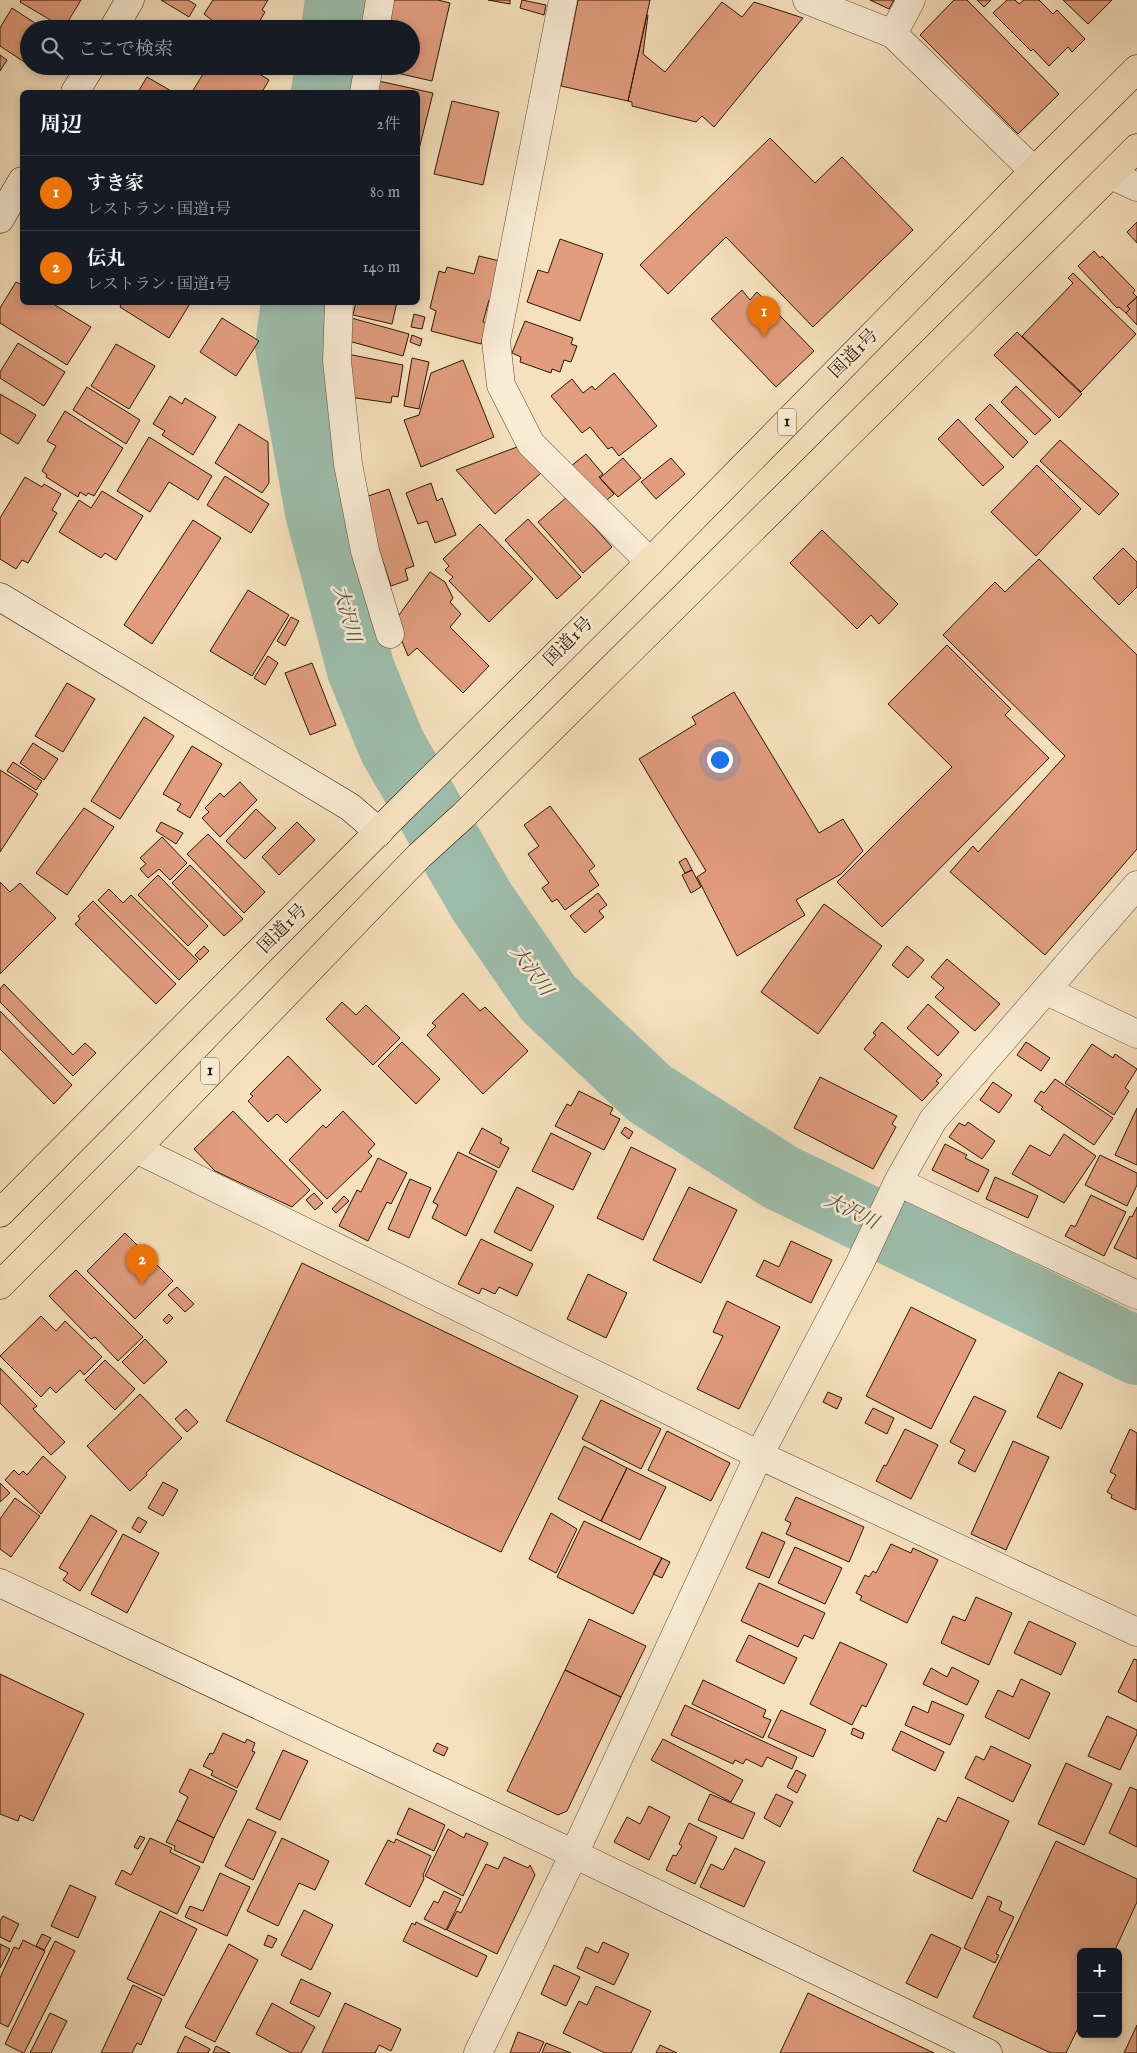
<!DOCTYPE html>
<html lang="ja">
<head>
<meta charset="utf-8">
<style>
  :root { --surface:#171b24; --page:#20242c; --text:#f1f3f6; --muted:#9ea1a6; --line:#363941; --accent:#7c3aed }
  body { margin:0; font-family:"IM FELL English","Noto Serif JP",serif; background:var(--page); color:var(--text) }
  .controls { position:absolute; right:15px; bottom:15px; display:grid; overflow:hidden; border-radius:8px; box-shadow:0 2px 8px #0003 }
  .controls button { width:45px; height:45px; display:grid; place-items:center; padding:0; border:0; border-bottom:1px solid var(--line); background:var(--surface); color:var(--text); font:25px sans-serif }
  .you { position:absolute; left:719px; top:759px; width:18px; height:18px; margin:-12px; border:4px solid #fff; border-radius:50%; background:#1a73e8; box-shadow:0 0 0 8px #1a73e833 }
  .badge { display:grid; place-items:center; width:32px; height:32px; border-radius:50%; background:var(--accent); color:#fff; font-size:16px; font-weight:700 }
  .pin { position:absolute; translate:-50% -41px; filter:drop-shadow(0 1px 2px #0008) }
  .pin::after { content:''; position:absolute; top:26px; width:18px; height:15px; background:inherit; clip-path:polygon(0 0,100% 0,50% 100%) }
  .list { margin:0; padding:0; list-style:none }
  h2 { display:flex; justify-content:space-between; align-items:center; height:65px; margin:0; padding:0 20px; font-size:21px }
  h2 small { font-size:16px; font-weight:400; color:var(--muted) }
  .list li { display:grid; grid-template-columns:32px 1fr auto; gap:15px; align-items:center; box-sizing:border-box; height:75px; padding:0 20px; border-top:1px solid var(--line) }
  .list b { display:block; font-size:19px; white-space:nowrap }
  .list p { margin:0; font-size:16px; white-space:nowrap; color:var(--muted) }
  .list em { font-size:16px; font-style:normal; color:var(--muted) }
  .icon { flex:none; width:28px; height:28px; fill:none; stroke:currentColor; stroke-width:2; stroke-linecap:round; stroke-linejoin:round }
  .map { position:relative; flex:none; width:1137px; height:2053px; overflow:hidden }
  .search { position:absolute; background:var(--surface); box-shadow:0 2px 8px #0003; left:20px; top:20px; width:400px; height:55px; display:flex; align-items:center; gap:12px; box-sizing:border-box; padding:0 18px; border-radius:28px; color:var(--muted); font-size:19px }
  .panel { position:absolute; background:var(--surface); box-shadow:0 2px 8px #0003; left:20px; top:90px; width:400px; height:215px; border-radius:8px }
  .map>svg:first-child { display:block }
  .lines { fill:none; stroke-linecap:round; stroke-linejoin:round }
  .river { stroke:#9dbead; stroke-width:68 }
  .building { fill:#e19d7e; stroke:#291701 }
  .street-casing { stroke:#5c4a30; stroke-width:29 }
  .secondary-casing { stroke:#291701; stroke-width:29 }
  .highway-casing { stroke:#291701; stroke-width:29 }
  .street { stroke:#f9ecd5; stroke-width:28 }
  .secondary { stroke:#f9ecd5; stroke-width:28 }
  .highway { stroke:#f6e1be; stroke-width:28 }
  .labels { text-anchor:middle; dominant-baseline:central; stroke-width:5; stroke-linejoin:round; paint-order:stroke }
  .shield { fill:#f9ecd5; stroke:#675741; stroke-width:1 }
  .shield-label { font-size:16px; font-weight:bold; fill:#291701 }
  .street-label { font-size:18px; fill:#291701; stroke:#f9ecd5 }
  .water-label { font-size:19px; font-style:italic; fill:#52513d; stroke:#f9ecd5 }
</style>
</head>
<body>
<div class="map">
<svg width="1137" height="2053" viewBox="0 0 1137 2053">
  <rect width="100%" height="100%" fill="#f6e1be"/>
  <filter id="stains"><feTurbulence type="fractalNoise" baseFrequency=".004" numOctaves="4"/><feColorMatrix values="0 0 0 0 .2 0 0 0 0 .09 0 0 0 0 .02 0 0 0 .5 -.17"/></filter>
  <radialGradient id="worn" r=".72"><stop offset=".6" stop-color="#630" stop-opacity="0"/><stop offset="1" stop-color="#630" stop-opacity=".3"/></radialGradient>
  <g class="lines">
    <!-- river -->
    <path class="river" d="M335 29 339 0
      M325 92 329 66
      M295 302 289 346 319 512 361 670 392 746 482 902 548 998 650 1094 780 1177 1137 1351"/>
  </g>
  <!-- building -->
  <path class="building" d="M21 0H81L64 28 20 2Z
    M161 0H188L196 5 189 17Z
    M213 0H268L262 10 265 12 255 29H222L212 22 213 21 204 14Z
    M391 0H438L450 3 432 81 375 68 411 66V29H384Z
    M488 0H510V4Z
    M522 0 546 5 544 15 520 8Z
    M578 0H650L628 101 561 86Z
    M870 0H894L889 9Z
    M954 0H967L1059 94 1018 134 920 35Z
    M977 0H991L984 7Z
    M1007 0H1015L1019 4 1024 0H1039L1053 14 1057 10 1085 39 1072 52 1068 47 1049 66 1033 49 1031 51 993 13Z
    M1063 0H1112L1088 24Z
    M722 2 742 17 754 2 803 18 714 127 702 116 696 122 632 106V102L628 101 647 15H648L643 54 665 72Z
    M12 8 44 29H29V65L0 46V28Z
    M0 55 7 60 0 71Z
    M208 66H247L269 80 262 92H192Z
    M147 77 173 92H138Z
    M374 80 433 93 418 153V92H371Z
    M452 101 499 112 483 185 434 174Z
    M770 138 815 183 842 157 913 230 813 327 726 237 668 294 640 265Z
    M1137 222V243L1127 232Z
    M560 239 603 254 580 321 527 302 538 270 548 273Z
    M1094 251 1100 258 1102 256 1135 290 1133 293 1137 297 1127 306 1130 309 1126 313 1119 307 1117 308 1078 266Z
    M479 256 504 262 494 301 489 300 483 322 487 323 481 344 431 331 436 311 430 308 439 271 445 273 447 267 474 274Z
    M1073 273 1136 334 1081 392 1022 336 1073 283 1068 278Z
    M16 282 22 285V302H50L91 327 67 365 0 323V308Z
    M742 290 750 300 757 292 814 351 776 387 711 319Z
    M1137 297V296V325L1126 313 1130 309 1127 306Z
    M122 302H191L169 338 120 307Z
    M356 302H397L392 324 353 315Z
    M414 314 425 317 422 329 411 327Z
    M344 316 409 334 403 356 345 340Z
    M222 318 259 341 236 376 200 352Z
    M525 321 573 338 571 344 577 346 571 362 564 360 560 372 552 369 551 373 520 362 521 357 512 353Z
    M1017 332 1082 394 1059 418 994 355Z
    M412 335 422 339 420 346 410 342Z
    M18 343 65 372 44 406 0 378V372Z
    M116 344 155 366 129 409 91 386Z
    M347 354 403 365 398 397 392 396 391 403 349 397Z
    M412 358 429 362 419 409 404 406Z
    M463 360 494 437 421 467 404 420 419 415 431 373Z
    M614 373 657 426 619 456 612 447 608 449 590 427 582 433 551 396 572 379 583 393 592 386 595 390Z
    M1016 386 1051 420 1035 435 1001 402Z
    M87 387 140 420 126 444 73 410Z
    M0 394 36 415 18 444 0 433Z
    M170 396 182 404 185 398 216 417 193 455 162 435 165 431 153 424Z
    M990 404 1028 442 1013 458 975 419Z
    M65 411 123 448 94 496 88 493 86 496 80 492 78 497 46 477 47 475 42 471 56 446 47 441Z
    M958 419 1004 467 983 486 938 439Z
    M239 424 268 442 269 483 262 493 215 463Z
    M149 437 212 476 198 500 169 482 150 512 117 491Z
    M1060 440 1119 494 1099 515 1040 461Z
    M517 447 541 473 495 514 456 470Z
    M586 454 603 474 599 477 614 494 602 504 570 467Z
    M623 458 641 478 618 497 600 478Z
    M671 458 685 474 656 499 641 482Z
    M1037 465 1081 509 1036 556 991 512Z
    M225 476 269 504 251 533 207 505Z
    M25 477 42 487 44 484 61 494 52 510 57 513 28 563 22 560 16 569 0 559V518Z
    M431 483 437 501 442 498 456 535 435 543 427 521 418 524 406 493Z
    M389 489 414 566 405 569 408 580 391 586 362 498Z
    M102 491 143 516 116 560 105 553 101 558 59 532 79 500 91 508Z
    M567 497 612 547 583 573 538 522Z
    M528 519 581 577 557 599 505 540Z
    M193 520 221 538 152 644 124 625Z
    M480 524 533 579 489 622 449 581 453 577 445 570 449 566 443 559Z
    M822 530 898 604 879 624 871 615 857 629 790 563Z
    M1123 548 1137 562V587L1119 605 1093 578Z
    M1039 559 1137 655V849L1045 955 950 872 973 846 978 852 1065 756 943 635 995 582 1005 592Z
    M430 572 445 582 453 598 450 602 461 614 450 627 489 666 463 693 417 648 408 656 394 622Z
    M248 590 289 615 252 676 210 651Z
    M291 617 299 621 285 646 277 641Z
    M947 645 1011 709 1005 715 1049 758 882 927 837 882 952 767 888 704Z
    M268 656 278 663 265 685 254 678Z
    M312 663 336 725 310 735 285 673Z
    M67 683 95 699 63 752 35 736Z
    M734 692 819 833 843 819 863 851 841 874 796 900 805 915 737 956 697 877 706 871 639 759 696 724 692 717Z
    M144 717 174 736 120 819 91 801Z
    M33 743 58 759 44 780 20 763Z
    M192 746 222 764 190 818 177 810 181 804 163 794Z
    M13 762 42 781 36 790 7 771Z
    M0 770 38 794 0 852Z
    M240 782 257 800 220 837 202 818 209 812 205 808 220 793 224 797Z
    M550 806 595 866 589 871 599 885 565 910 557 899 552 902 542 888 549 883 528 854 539 846 524 825Z
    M84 808 114 827 67 895 36 873Z
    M256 809 276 828 245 859 226 841Z
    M161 822 183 833 176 844 156 831Z
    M297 822 315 840 279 875 262 857Z
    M208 834 265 892 244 913 187 854Z
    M162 837 187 863 170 880 159 869 148 878 140 869 146 864 140 858Z
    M686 858 692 870 685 873 679 862Z
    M190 865 243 919 224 936 172 883Z
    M692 870 701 887 691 893 682 875Z
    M158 875 208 926 188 946 138 895Z
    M0 882 10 892 20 883 56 918 0 974Z
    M109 889 123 903 131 895 198 961 179 980 98 900Z
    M598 893 607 905 599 911 604 917 585 933 570 916Z
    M93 901 176 984 156 1004 75 924 80 919 78 916Z
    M824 904 882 946 818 1034 761 992Z
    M204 946 209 951 200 960 195 955Z
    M907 946 924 960 908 978 892 965Z
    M947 959 1000 1004 975 1031 935 997 944 988 931 977Z
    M4 984 73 1055 85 1043 96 1053 73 1076 0 1002V989Z
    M463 993 480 1011 485 1007 528 1051 483 1094 427 1035 436 1026 432 1023Z
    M342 1002 356 1015 366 1005 400 1038 373 1065 326 1019Z
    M928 1004 959 1032 938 1056 907 1028Z
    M0 1011 72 1085 54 1104 0 1049Z
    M882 1022 942 1075 936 1081 939 1083 922 1101 864 1049 876 1035 873 1033Z
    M402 1042 440 1079 416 1104 378 1066Z
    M1026 1042 1050 1058 1041 1071 1017 1055Z
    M1092 1044 1113 1058 1115 1054 1137 1069 1125 1088 1129 1091 1114 1115 1065 1083Z
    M288 1056 321 1090 286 1123 277 1114 268 1122 248 1101 253 1096 250 1094Z
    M820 1077 897 1116 892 1124 896 1127 873 1169 794 1128Z
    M1055 1079 1113 1118 1094 1145 1041 1109 1043 1107 1034 1101 1041 1091 1044 1093Z
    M993 1082 1012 1095 999 1113 980 1100Z
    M579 1091 613 1108 610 1114 620 1119 604 1150 555 1126 567 1104 571 1106Z
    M1137 1108V1165L1115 1155Z
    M233 1111 310 1190 292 1207 215 1171 194 1149Z
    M343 1111 375 1144 368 1152 372 1156 327 1199 289 1160 323 1125 326 1128Z
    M968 1122 995 1141 982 1159 949 1137 959 1123 965 1126Z
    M625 1127 633 1132 629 1139 621 1133Z
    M482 1128 502 1139 500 1143 509 1148 499 1168 469 1153Z
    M551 1133 591 1153 573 1190 532 1171Z
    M1064 1134 1096 1156 1064 1203 1012 1174 1030 1145 1050 1156Z
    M945 1144 967 1155 965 1158 989 1170 978 1192 932 1170Z
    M631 1147 676 1169 643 1240 597 1218Z
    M458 1152 497 1171 466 1236 432 1218 438 1205 433 1202Z
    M1100 1155 1137 1173V1185L1127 1206 1085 1185Z
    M378 1158 407 1173 391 1204 387 1202 368 1241 339 1226 357 1190 361 1192Z
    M995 1177 1038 1196 1028 1218 986 1199Z
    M410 1179 431 1188 409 1238 388 1229Z
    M517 1187 554 1206 531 1251 494 1232Z
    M689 1187 737 1210 701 1283 653 1260Z
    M314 1193 323 1203 315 1210 306 1200Z
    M1091 1195 1126 1212 1104 1256 1065 1236 1071 1225 1075 1227Z
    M344 1196 349 1201 336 1213 332 1209Z
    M1137 1207V1259L1114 1248 1130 1216 1132 1217Z
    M125 1233 173 1281 135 1319 87 1271Z
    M481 1239 533 1264 517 1296 499 1287 495 1294 482 1288 479 1294 458 1284Z
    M791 1241 832 1260 811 1303 756 1276 764 1260 779 1267Z
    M302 1263 578 1396 501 1552 226 1421Z
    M76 1270 143 1337 118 1361 95 1337 91 1339 49 1296Z
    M588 1274 627 1293 606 1338 567 1319Z
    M177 1287 194 1304 185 1312 168 1295Z
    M727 1301 780 1327 739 1409 697 1389 723 1336 713 1332Z
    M911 1307 976 1340 931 1429 866 1396Z
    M169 1314 173 1318 167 1324 163 1320Z
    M41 1316 56 1331 65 1321 102 1357 84 1375 80 1370 56 1393 50 1387 41 1397 0 1356Z
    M145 1339 167 1362 144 1384 122 1362Z
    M105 1360 135 1389 115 1410 85 1380Z
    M0 1368 37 1406 33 1409 65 1442 51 1455 0 1403Z
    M1059 1372 1083 1384 1061 1429 1037 1417Z
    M828 1392 842 1398 837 1409 823 1402Z
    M140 1394 182 1438 146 1473 147 1475 130 1491 87 1446Z
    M974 1396 1006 1411 975 1472 958 1463 965 1450 950 1442Z
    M601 1400 661 1429 641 1469 582 1439Z
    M873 1408 894 1418 887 1434 865 1423Z
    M186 1409 198 1422 187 1432 175 1419Z
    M905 1429 938 1445 911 1499 876 1481 884 1465 886 1466Z
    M1130 1429 1137 1433 1136 1510 1111 1498 1112 1495 1107 1492 1116 1475 1110 1472Z
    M667 1431 730 1463 711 1501 648 1470Z
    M1013 1441 1049 1457 1006 1550 971 1534Z
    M584 1446 627 1468 601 1521 558 1499Z
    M43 1456 66 1477 41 1514 5 1480 14 1470 19 1475 23 1471 27 1475Z
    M627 1468 666 1487 640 1540 601 1521Z
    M163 1482 178 1490 163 1516 148 1508Z
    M0 1483 10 1493 0 1502Z
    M796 1497 864 1527 849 1562 786 1534 791 1523 785 1520Z
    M15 1498 40 1516 11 1557 0 1549V1519Z
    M551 1513 577 1529 556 1573 529 1559Z
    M91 1515 117 1531 80 1591 63 1580 68 1573 59 1568Z
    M138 1517 147 1522 140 1533 132 1528Z
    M584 1521 662 1558 633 1614 557 1577Z
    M762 1532 785 1542 769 1578 746 1568Z
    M123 1534 159 1553 127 1613 91 1594Z
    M891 1544 911 1553 913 1548 938 1560 907 1623 860 1600 862 1596 856 1593 865 1575 869 1577 873 1571 876 1573Z
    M795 1547 842 1568 825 1604 778 1583Z
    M662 1558 670 1562 662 1578 653 1574Z
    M759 1583 825 1613 813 1639 804 1635 798 1647 741 1621Z
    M976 1597 1012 1613 989 1665 941 1643 953 1616 965 1621Z
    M589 1619 646 1646 621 1697 565 1670Z
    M1029 1621 1076 1643 1061 1675 1014 1653Z
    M749 1635 797 1658 784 1684 736 1661Z
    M840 1642 887 1664 866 1707 862 1705 852 1725 810 1704Z
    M1134 1659 1137 1660V1702L1118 1692Z
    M952 1667 979 1681 967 1705 923 1684 931 1668 947 1677Z
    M565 1670 621 1697 567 1811 558 1815 507 1791Z
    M0 1674 84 1714 33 1821 20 1815 18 1821 0 1814Z
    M1021 1679 1050 1693 1029 1739 985 1717 998 1690 1013 1697Z
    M703 1680 766 1710 763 1717 771 1720 763 1738 692 1704Z
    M932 1701 964 1715 950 1745 905 1725 913 1706 928 1713Z
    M685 1705 797 1757 792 1769 767 1757 762 1767 746 1759 743 1764 735 1760 733 1764 671 1735Z
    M781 1710 826 1730 813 1757 768 1737Z
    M1107 1716 1137 1730V1734L1120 1770 1088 1756Z
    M853 1728 864 1733 862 1739 851 1734Z
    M901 1731 944 1752 935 1771 892 1750Z
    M223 1733 245 1743 247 1739 255 1743 252 1751 255 1752 237 1788 211 1775 213 1771 203 1766 210 1753 213 1754Z
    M663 1739 743 1780 731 1802 651 1760Z
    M437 1743 448 1748 444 1756 433 1751Z
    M991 1746 1031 1765 1013 1802 965 1778 976 1756 984 1760Z
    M283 1750 308 1761 280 1820 256 1809Z
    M1066 1763 1112 1784 1084 1845 1038 1824Z
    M190 1769 237 1791 214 1838 177 1820 188 1797 179 1792Z
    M796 1770 806 1775 797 1793 787 1787Z
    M1130 1787 1137 1790V1847L1109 1833Z
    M710 1794 755 1813 743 1839 698 1820Z
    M776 1794 793 1802 780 1827 764 1818Z
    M958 1797 1009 1821 972 1899 913 1871 938 1818 946 1822Z
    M649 1806 670 1817 649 1860 614 1842 627 1817 640 1824Z
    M409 1808 445 1825 434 1851 397 1834Z
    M248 1819 276 1832 253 1880 225 1866Z
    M177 1820 214 1838 203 1863 174 1850 175 1846 166 1842Z
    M689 1823 717 1837 695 1884 666 1870 673 1855 676 1856 682 1846 679 1844Z
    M448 1829 464 1838 466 1833 488 1843 463 1896 425 1876Z
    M140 1836 145 1838 138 1849 134 1847Z
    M150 1838 172 1848 170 1852 200 1867 177 1914 115 1884 122 1870 131 1875Z
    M282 1838 329 1861 315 1890 299 1883 278 1926 247 1911Z
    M396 1839 431 1856 423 1875 424 1879 410 1907 365 1884 388 1840 394 1843Z
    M1056 1841 1137 1879V1902L1114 1952H1081V2022L1066 2053H1051L973 2017Z
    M735 1848 765 1862 744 1907 700 1887 711 1864 723 1870Z
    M504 1857 528 1868 530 1865 535 1875 497 1954 447 1930 457 1911 461 1913 486 1864 498 1869Z
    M220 1873 250 1887 227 1936 185 1917 190 1906 203 1911Z
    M70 1885 96 1897 78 1938 51 1926Z
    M444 1891 461 1899 446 1930 424 1919 434 1901 438 1903Z
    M988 1896 1002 1902 999 1910 1014 1917 996 1954 999 1955 995 1963 964 1948Z
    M304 1910 333 1925 311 1970 281 1955Z
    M160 1911 197 1929 164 1996 127 1979Z
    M3 1916 19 1924 10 1942 0 1937V1921Z
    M416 1922 487 1956 477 1977 403 1941 412 1923 415 1925Z
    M42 1934 51 1938 44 1950 36 1946Z
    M931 1934 961 1948 937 1998 906 1983Z
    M268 1935 277 1939 272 1948 264 1945Z
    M23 1940 45 1951 8 2027 0 2023V1978L14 1947 19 1949Z
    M55 1941 75 1951 24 2053H23L5 2044Z
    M603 1942 629 1954 614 1985 577 1968 586 1947 598 1953Z
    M0 1944 10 1949 0 1968Z
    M229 1944 258 1960 215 2042 185 2027Z
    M554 1965 580 1977 566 2006 541 1994Z
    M301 1979 331 1993 319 2017 290 2003Z
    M133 1985 162 1999 141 2045 137 2043 132 2053H101Z
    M596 1986 651 2011 631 2053H605L563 2033 579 2001 587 2005Z
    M808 1993 934 2053H780Z
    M272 2003 315 2027 301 2053H291L256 2034Z
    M345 2003 401 2029 391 2051 379 2045 375 2053H322Z
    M50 2013 67 2021 51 2053H30Z
    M1137 2025V2053H1124Z
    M518 2032 544 2042 539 2053H510Z
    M185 2036 210 2049 208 2053H177Z
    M546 2043 571 2053H542Z
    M660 2045 677 2053H656Z
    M216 2046 230 2053H213Z"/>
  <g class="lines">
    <defs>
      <path id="street" d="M563 0 496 341 501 385 531 444 650 562
        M807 0 893 34 1034 171
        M375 29 380 0
        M893 34 911 0
        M364 92 369 66
        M1111 175 1137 187
        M339 302 337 361 348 464 365 551 390 634
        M1047 991 1137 1034
        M136 1149 759 1455 1137 1632
        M898 1182 1137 1295
        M478 2053 574 1854 759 1455 859 1265 898 1182 933 1120 1137 885"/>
      <path id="secondary" d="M113 29 130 0
        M75 92 91 66
        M0 219 22 181
        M0 597 350 807 379 832
        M0 1583 574 1854 988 2053"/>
      <path id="highway" d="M0 1213 396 814 650 562 1034 171 1137 69
        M0 1285 136 1149 419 856 464 815 1137 148"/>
    </defs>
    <!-- street casing -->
    <use href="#street" class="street-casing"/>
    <!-- secondary casing -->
    <use href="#secondary" class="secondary-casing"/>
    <!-- highway casing -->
    <use href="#highway" class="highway-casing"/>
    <!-- street -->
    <use href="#street" class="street"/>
    <!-- secondary -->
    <use href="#secondary" class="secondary"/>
    <!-- highway -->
    <use href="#highway" class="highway"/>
  </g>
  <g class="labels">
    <!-- shield labels -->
    <g class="shield">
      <rect x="778" y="408.5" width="18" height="27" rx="4"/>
      <rect x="201" y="1057.5" width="18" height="27" rx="4"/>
    </g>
    <g class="shield-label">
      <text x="787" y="422">1</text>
      <text x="210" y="1071">1</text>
    </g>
    <!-- street labels -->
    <g class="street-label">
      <text transform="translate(854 354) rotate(-45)">国道1号</text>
      <text transform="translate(569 642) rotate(-45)">国道1号</text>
      <text transform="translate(283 929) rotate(-45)">国道1号</text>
    </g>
    <!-- water labels -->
    <g class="water-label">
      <text transform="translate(346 614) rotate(75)">大沢川</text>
      <text transform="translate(531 971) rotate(54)">大沢川</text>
      <text transform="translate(851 1212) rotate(26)">大沢川</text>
    </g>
  </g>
  <rect width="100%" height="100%" filter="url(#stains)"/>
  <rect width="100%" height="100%" fill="url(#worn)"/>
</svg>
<div class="controls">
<button>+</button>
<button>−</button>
</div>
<div class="you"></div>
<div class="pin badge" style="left:764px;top:337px;background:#e8710a">1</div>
<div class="pin badge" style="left:142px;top:1285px;background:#e8710a">2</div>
<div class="search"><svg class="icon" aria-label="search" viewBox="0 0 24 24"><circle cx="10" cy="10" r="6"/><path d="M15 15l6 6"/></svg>ここで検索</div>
<section class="panel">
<h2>周辺<small>2件</small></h2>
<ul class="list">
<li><span class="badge" style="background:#e8710a">1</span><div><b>すき家</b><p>レストラン · 国道1号</p></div><em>80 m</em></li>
<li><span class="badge" style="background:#e8710a">2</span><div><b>伝丸</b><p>レストラン · 国道1号</p></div><em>140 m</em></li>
</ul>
</section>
</div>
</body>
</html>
